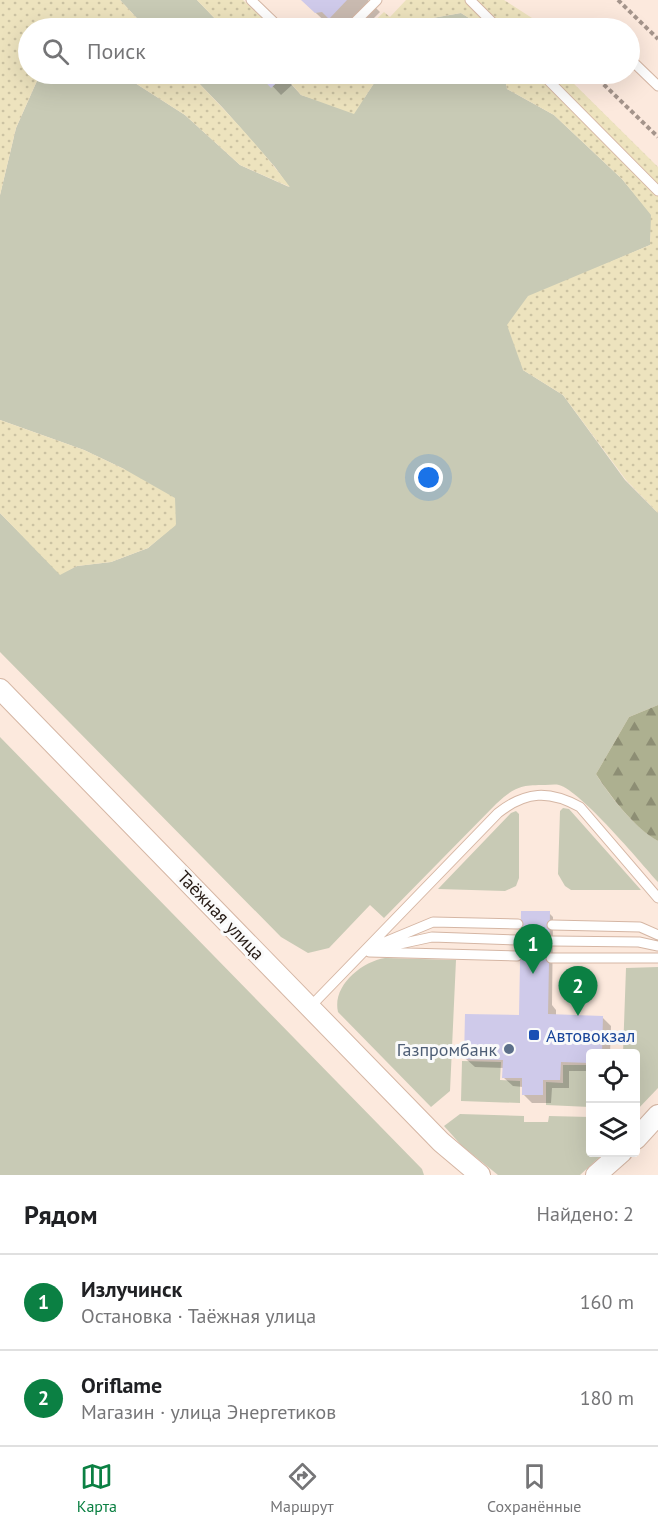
<!DOCTYPE html>
<html lang="ru">
<head>
<meta charset="utf-8">
<style>
  :root { --surface:#fff; --page:#f2f2f2; --text:#202124; --muted:#757577; --line:#e0e0e0; --accent:#0b8043 }
  body { margin:0; font-family:"PT Sans",sans-serif; background:var(--page); color:var(--text) }
  .controls { position:absolute; right:18px; bottom:18px; display:grid; overflow:hidden; border-radius:6px; box-shadow:0 6px 24px #0002 }
  .controls button { width:54px; height:54px; display:grid; place-items:center; padding:0; border:0; border-bottom:2px solid var(--line); background:var(--surface); color:var(--text); font:30px sans-serif }
  .you { position:absolute; left:429px; top:478px; width:21px; height:21px; margin:-15px; border:4px solid #fff; border-radius:50%; background:#1a73e8; box-shadow:0 0 0 9px #1a73e833 }
  .badge { display:grid; place-items:center; width:39px; height:39px; border-radius:50%; background:var(--accent); color:#fff; font-size:20px; font-weight:700 }
  .pin { position:absolute; translate:-50% -50px; filter:drop-shadow(0 2px 3px #0008) }
  .pin::after { content:''; position:absolute; top:32px; width:21px; height:18px; background:inherit; clip-path:polygon(0 0,100% 0,50% 100%) }
  .list { margin:0; padding:0; list-style:none }
  h2 { display:flex; justify-content:space-between; align-items:center; height:78px; margin:0; padding:0 24px; font-size:26px }
  h2 small { font-size:20px; font-weight:400; color:var(--muted) }
  .list li { display:grid; grid-template-columns:39px 1fr auto; gap:18px; align-items:center; box-sizing:border-box; height:96px; padding:0 24px; border-top:2px solid var(--line) }
  .list b { display:block; font-size:22px; white-space:nowrap }
  .list p { margin:0; font-size:20px; white-space:nowrap; color:var(--muted) }
  .list em { font-size:20px; font-style:normal; color:var(--muted) }
  .icon { flex:none; width:33px; height:33px; fill:none; stroke:currentColor; stroke-width:2; stroke-linecap:round; stroke-linejoin:round }
  .map { position:relative; flex:none; width:658px; height:1175px; overflow:hidden }
  .search { position:absolute; background:var(--surface); box-shadow:0 6px 24px #0002; left:18px; right:18px; top:18px; height:66px; display:flex; align-items:center; gap:15px; box-sizing:border-box; padding:0 21px; border-radius:33px; color:var(--muted); font-size:22px }
  .sheet { height:270px; background:var(--surface) }
  nav { display:flex; justify-content:space-around; align-items:center; box-sizing:border-box; height:84px; border-top:2px solid var(--line); background:var(--surface); font-size:16px; color:var(--muted) }
  nav a { display:grid; justify-items:center; gap:3px }
  nav .on { color:var(--accent) }
  .map>svg:first-child { display:block }
  .green { fill:#c8cab5 }
  .forest { fill:url(#forest-firs) }
  .sand { fill:url(#sand-dots) }
  .shadow { fill:#0003 }
  .building { fill:#cfcaea }
  .lines { fill:none; stroke-linecap:round; stroke-linejoin:round }
  .service-casing { stroke:#d5b6a4; stroke-width:11 }
  .minor-casing { stroke:#d5b6a4; stroke-width:22 }
  .path { stroke:#a4948b; stroke-width:4; stroke-dasharray:4.5 3; stroke-linecap:butt }
  .service { stroke:#fff; stroke-width:9 }
  .minor { stroke:#fff; stroke-width:20 }
  .transit-dot { fill:#1a4fb4; stroke:#fafafa; stroke-width:2 }
  .service-dot { fill:#5c6f8a; stroke:#fafafa; stroke-width:2 }
  .labels { text-anchor:middle; dominant-baseline:central; stroke-width:6; stroke-linejoin:round; paint-order:stroke }
  .street-label { font-size:18px; fill:#251a14; stroke:#fafafa }
  .transit-label { font-size:18px; fill:#164399; stroke:#fafafa; text-anchor:start }
  .service-label { font-size:18px; fill:#4e5e75; stroke:#fafafa; text-anchor:end }
</style>
</head>
<body>
<div class="map">
<svg width="658" height="1175" viewBox="0 0 658 1175">
  <defs>
    <pattern id="forest-firs" width="22" height="20" patternUnits="userSpaceOnUse" patternTransform="scale(1.5)"><rect width="22" height="20" fill="#adb090"/><path d="M5 1l3.5 6h-7zM16 11l3.5 6h-7z" fill="#8d8e74"/></pattern>
    <pattern id="sand-dots" width="8" height="8" patternUnits="userSpaceOnUse" patternTransform="scale(1.5)"><rect width="8" height="8" fill="#ede3be"/><path d="M2 2h.1M6 6h.1" fill="none" stroke="#cbc2a2" stroke-width="1.8" stroke-linecap="round"/></pattern>
  </defs>
  <rect width="100%" height="100%" fill="#fce9dd"/>
  <!-- green -->
  <path class="green" d="M120 0H197L224 28H146Z
    M461 13 485 28H414L421 20Z
    M40 74H121L185 115 240 165 289 187 275 167 223 108 190 74H258L271 87 284 76 301 95 327 103 365 97 380 74H504L507 89 554 115 622 179 652 215 650 245 592 270 523 370 563 395 625 480 658 513V705L629 717 596 774C610 797 635 828 658 841V882C640 862 581 791 559 785 555 784 550 785 545 785 520 785 515 787 496 804L384 918 370 905 329 948 308 953 281 937 0 652V513L60 574 77 566 111 562 148 548 176 524 124 469 84 450 0 420V195L16 128Z
    M0 737 422 1169 424 1175H0Z
    M563 808 569 809 641 890H571L565 886 558 874 560 811Z
    M516 811 519 814V878L516 886 505 891 438 889 511 813Z
    M385 958 456 960 450 1091 431 1107 338 1012C332 986 361 962 385 958Z
    M658 967V1088L636 1111V1054L623 1053 626 968Z
    M462 1061 501 1062 500 1080 520 1081V1103L461 1101Z
    M563 1065H590V1107L546 1105V1082L563 1083Z
    M460 1114 524 1116V1122H548L549 1116 590 1117V1152L604 1153 580 1175H498L462 1146 444 1126Z"/>
  <!-- forest -->
  <path class="forest" d="M658 705V841C635 829 610 796 596 774L629 717Z"/>
  <!-- sand -->
  <path class="sand" d="M0 0H120L146 28H28V74H40L16 128 0 195Z
    M197 0H243L273 28H224Z
    M406 0H504L532 18 533 28H485L461 13 421 20 414 28H367L384 12 390 17Z
    M121 74H190C225 110 260 147 290 187L240 165 185 115Z
    M283 74H380L354 114 301 95Z
    M504 74H564L658 167V513L626 480 563 395 523 370 507 325 528 296 650 245 651 215 622 179 554 115 507 89Z
    M0 420 84 450 124 469 175 498 176 525 148 548 111 562 77 566 60 575 0 513Z"/>
  <!-- shadow -->
  <path class="shadow" d="M302 0H368L380 12 364 28H332Z
    M261 74H281L292 85 281 95Z
    M549 913 553 917 552 1005 556 1010V1016L602 1017 611 1026 610 1054H590V1071H569V1088H552L551 1103H532L523 1094V1087L513 1086 504 1078V1068L475 1067 466 1059 520 1016Z"/>
  <!-- building -->
  <path class="building" d="M301 0H347L329 19 322 12 315 13Z
    M258 74H282L284 76 271 88Z
    M521 911H550L548 1014 603 1016 602 1054H590V1063L561 1062 560 1080H543V1095H522V1078H502L503 1060 464 1059 465 1014 519 1015Z"/>
  <g class="lines">
    <defs>
      <path id="service" d="M251 0 280 28
        M470 0 498 28
        M349 28 377 0
        M630 59 658 86
        M542 74 658 191
        M552 925 640 927 658 935
        M552 941 639 942 658 946
        M386 947 432 937 518 940
        M368 949 433 922 518 924
        M369 952 517 956
        M551 958H658
        M310 1007 498 813C526 791 549 790 580 807L658 898"/>
      <path id="minor" d="M0 689 441 1142 480 1175
        M636 1139 658 1115
        M596 1175 622 1152"/>
    </defs>
    <!-- service casing -->
    <use href="#service" class="service-casing"/>
    <!-- minor casing -->
    <use href="#minor" class="minor-casing"/>
    <!-- path -->
    <path class="path" d="M618 0 658 39
      M593 74 658 137"/>
    <!-- service -->
    <use href="#service" class="service"/>
    <!-- minor -->
    <use href="#minor" class="minor"/>
  </g>
  <!-- markers -->
  <rect class="transit-dot" x="528" y="1029" width="12" height="12" rx="3"/>
  <circle class="service-dot" cx="509" cy="1049" r="6"/>
  <g class="labels">
    <!-- street labels -->
    <g class="street-label">
      <text transform="translate(221 915) rotate(46)">Таёжная улица</text>
    </g>
    <!-- transit labels -->
    <g class="transit-label">
      <text x="546" y="1035">Автовокзал</text>
    </g>
    <!-- service labels -->
    <g class="service-label">
      <text x="497" y="1049">Газпромбанк</text>
    </g>
  </g>
</svg>
<div class="controls">
<button><svg class="icon" aria-label="locate" viewBox="0 0 24 24"><circle cx="12" cy="12" r="6"/><path d="M12 2v4M12 18v4M2 12h4M18 12h4"/></svg></button>
<button><svg class="icon" aria-label="layers" viewBox="0 0 24 24"><path d="M12 4l9 5-9 5-9-5zM3 14l9 5 9-5"/></svg></button>
</div>
<div class="you"></div>
<div class="pin badge" style="left:533px;top:974px">1</div>
<div class="pin badge" style="left:578px;top:1016px">2</div>
<div class="search"><svg class="icon" aria-label="search" viewBox="0 0 24 24"><circle cx="10" cy="10" r="6"/><path d="M15 15l6 6"/></svg>Поиск</div>
</div>
<section class="sheet">
<h2>Рядом<small>Найдено: 2</small></h2>
<ul class="list">
<li><span class="badge">1</span><div><b>Излучинск</b><p>Остановка · Таёжная улица</p></div><em>160 m</em></li>
<li><span class="badge">2</span><div><b>Oriflame</b><p>Магазин · улица Энергетиков</p></div><em>180 m</em></li>
</ul>
</section>
<nav>
<a class="on"><svg class="icon" aria-label="map" viewBox="0 0 24 24"><path d="M3 6l6-2 6 2 6-2v14l-6 2-6-2-6 2zM9 4v14M15 6v14"/></svg>Карта</a>
<a><svg class="icon" aria-label="directions" viewBox="0 0 24 24"><path d="M12 3l9 9-9 9-9-9zM9 14v-3h6M13 9l2 2-2 2"/></svg>Маршрут</a>
<a><svg class="icon" aria-label="saved" viewBox="0 0 24 24"><path d="M7 4h10v16l-5-4-5 4z"/></svg>Сохранённые</a>
</nav>
</body>
</html>
